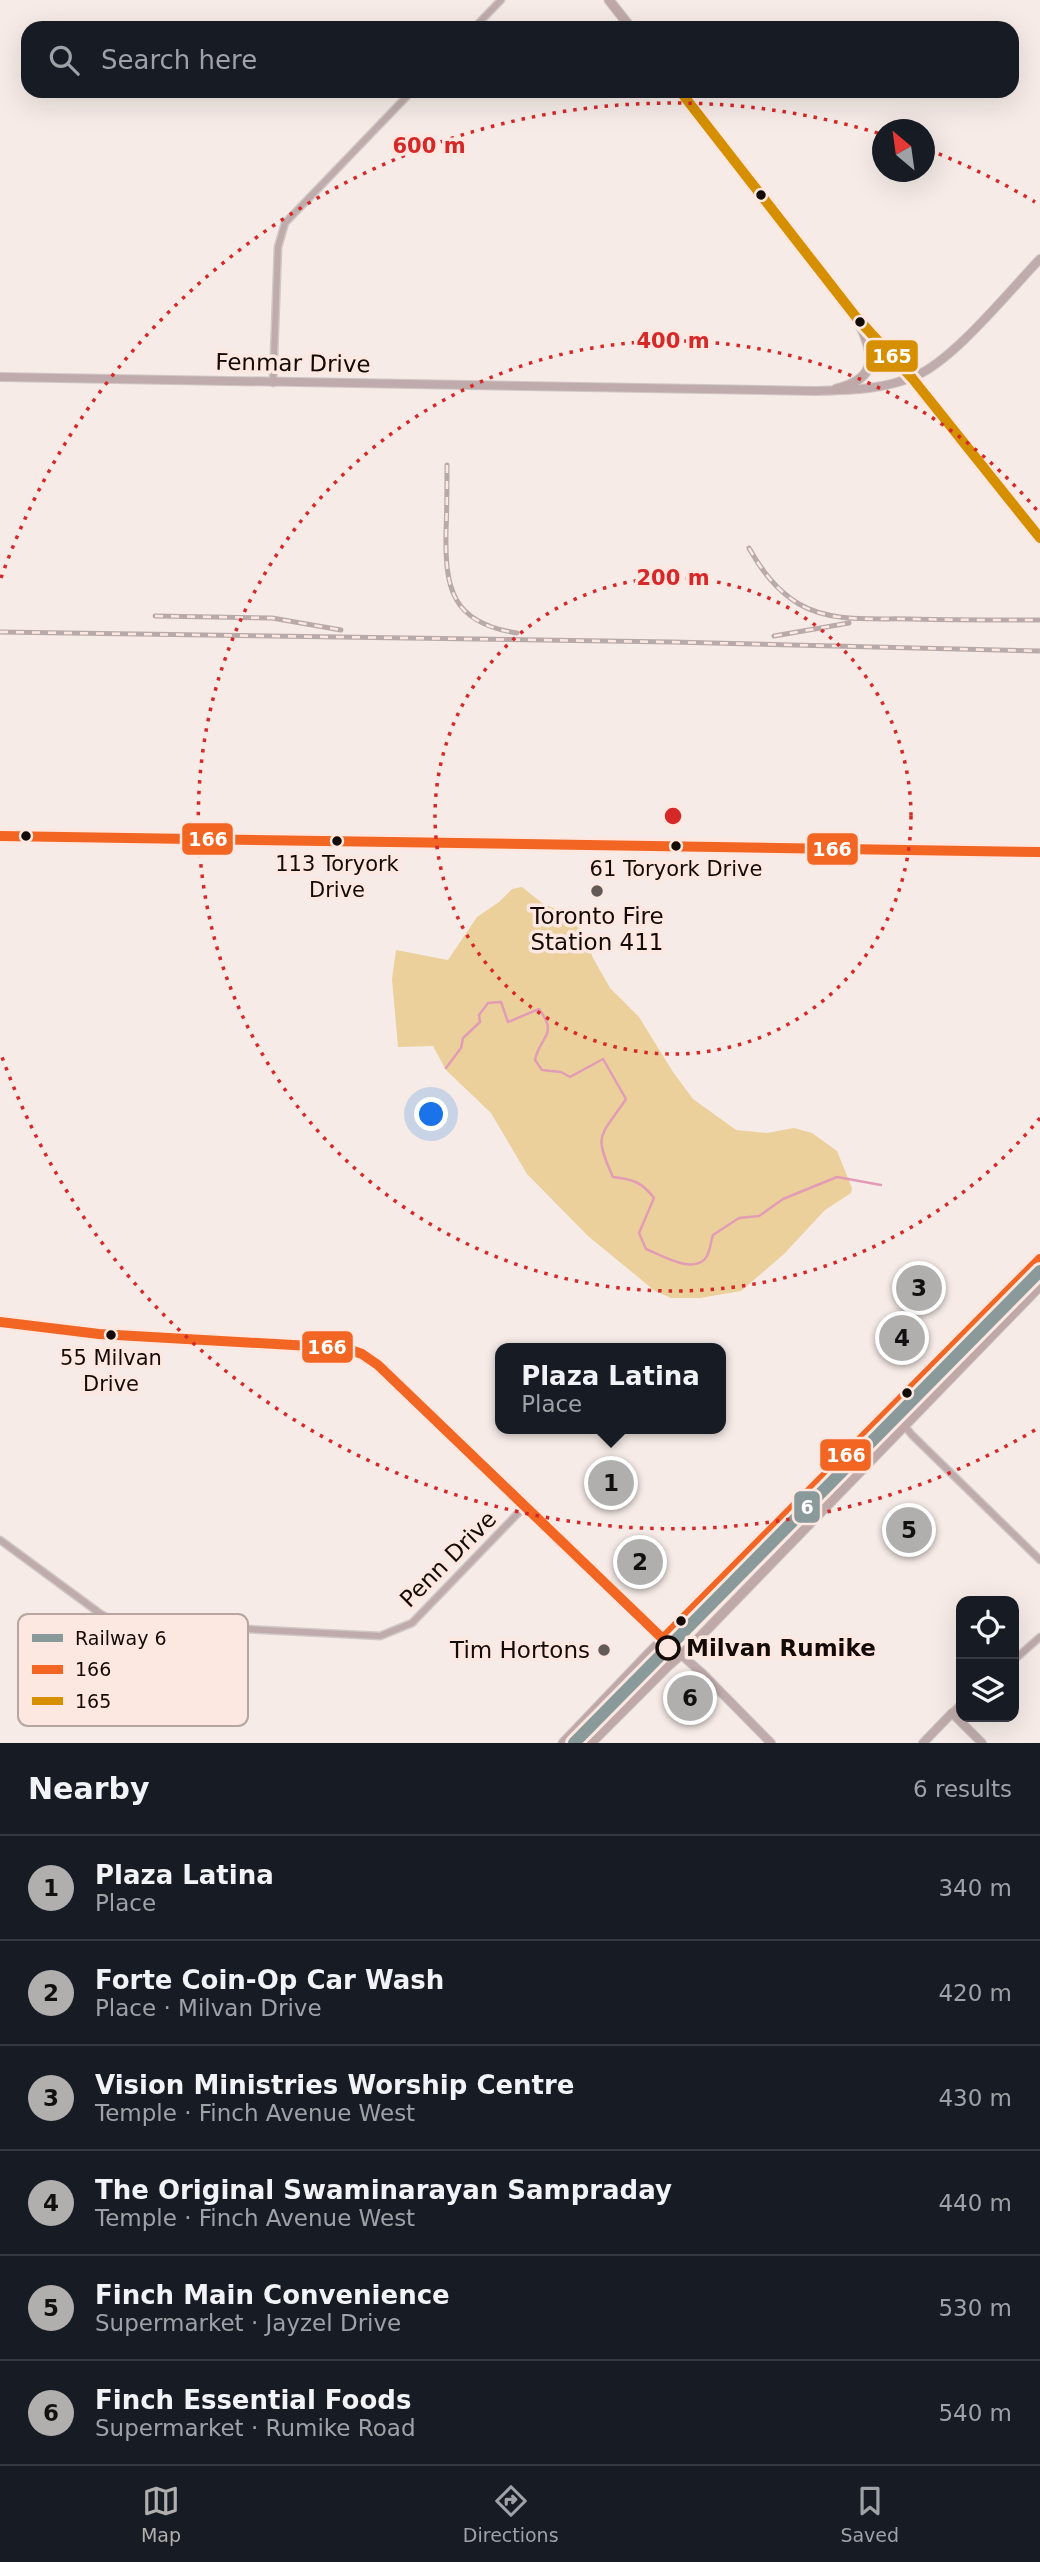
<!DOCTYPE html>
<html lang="en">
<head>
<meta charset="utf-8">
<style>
  :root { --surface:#171b24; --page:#242831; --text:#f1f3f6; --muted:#9ea1a6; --line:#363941; --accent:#b1aeae }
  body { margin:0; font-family:"DejaVu Sans",sans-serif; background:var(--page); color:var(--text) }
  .controls { position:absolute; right:21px; bottom:21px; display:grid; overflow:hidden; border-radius:14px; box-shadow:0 7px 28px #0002 }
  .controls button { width:63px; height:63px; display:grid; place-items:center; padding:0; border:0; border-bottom:2px solid var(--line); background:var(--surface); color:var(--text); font:35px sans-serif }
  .compass { position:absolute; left:872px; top:119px; width:63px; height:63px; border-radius:50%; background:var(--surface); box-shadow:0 7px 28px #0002; rotate:331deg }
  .you { position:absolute; left:432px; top:1115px; width:24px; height:24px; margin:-18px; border:5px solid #fff; border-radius:50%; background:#1a73e8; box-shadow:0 0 0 10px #1a73e833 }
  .badge { display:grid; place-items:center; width:46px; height:46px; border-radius:50%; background:var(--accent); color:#111; font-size:23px; font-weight:700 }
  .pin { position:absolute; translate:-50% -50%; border:4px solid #fff; box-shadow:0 2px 7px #0006 }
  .popup { position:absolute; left:495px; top:1343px; width:231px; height:91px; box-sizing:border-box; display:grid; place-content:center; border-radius:14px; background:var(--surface); filter:drop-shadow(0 2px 5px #0005); font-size:23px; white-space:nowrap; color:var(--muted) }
  .popup b { font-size:26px; color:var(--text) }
  .popup::after { content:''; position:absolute; left:50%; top:100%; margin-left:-14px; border:14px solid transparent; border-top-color:var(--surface) }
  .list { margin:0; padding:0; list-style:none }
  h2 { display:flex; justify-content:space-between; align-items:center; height:91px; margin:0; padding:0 28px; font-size:30px }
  h2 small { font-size:23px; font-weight:400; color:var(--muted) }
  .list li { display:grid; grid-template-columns:46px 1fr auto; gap:21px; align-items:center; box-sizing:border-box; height:105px; padding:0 28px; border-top:2px solid var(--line) }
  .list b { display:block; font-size:26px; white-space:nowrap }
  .list p { margin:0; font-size:23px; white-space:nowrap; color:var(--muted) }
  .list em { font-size:23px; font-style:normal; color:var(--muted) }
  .icon { flex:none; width:38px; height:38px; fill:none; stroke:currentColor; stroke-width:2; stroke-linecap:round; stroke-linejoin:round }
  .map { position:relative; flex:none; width:1040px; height:1743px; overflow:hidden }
  .search { position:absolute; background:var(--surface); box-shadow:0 7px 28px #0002; left:21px; right:21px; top:21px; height:77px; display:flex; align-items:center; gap:18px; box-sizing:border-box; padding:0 24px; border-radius:21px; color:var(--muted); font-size:26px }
  .sheet { height:721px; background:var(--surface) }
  nav { display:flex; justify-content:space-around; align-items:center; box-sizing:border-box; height:98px; border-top:2px solid var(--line); background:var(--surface); font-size:19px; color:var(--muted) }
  nav a { display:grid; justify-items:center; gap:4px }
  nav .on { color:var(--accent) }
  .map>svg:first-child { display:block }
  .green { fill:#ebd09c }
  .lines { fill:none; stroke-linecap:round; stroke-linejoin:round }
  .stream { stroke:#e29cb5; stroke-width:2.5 }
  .minor-casing { stroke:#d0c8c5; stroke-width:9 }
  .tertiary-casing { stroke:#d0c8c5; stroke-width:10 }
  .secondary-casing { stroke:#d0c8c5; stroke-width:11 }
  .minor { stroke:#bfabab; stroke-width:6 }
  .tertiary { stroke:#bfabab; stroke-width:8 }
  .secondary { stroke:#bfa9a8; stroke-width:9 }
  .rail-casing { stroke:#b8aaa9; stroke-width:5 }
  .rail { stroke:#fce8e1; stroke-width:2.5; stroke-dasharray:8; stroke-linecap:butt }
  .bus-1-casing { stroke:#fce8e1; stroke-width:16 }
  .bus-2-casing { stroke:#fce8e1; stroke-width:16 }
  .bus-1 { stroke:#f26522; stroke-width:10 }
  .bus-2 { stroke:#d58f01; stroke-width:10 }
  .rail-1-casing { stroke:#fce8e1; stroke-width:18 }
  .rail-1 { stroke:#8a999a; stroke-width:12 }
  .ring { fill:none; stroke:#d62828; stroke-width:3.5; stroke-dasharray:3.5 7 }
  .bus-dot { fill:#140a07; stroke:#fce8e1; stroke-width:2.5 }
  .poi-dot { fill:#635955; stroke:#fce8e1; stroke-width:2.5 }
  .stop-dot { fill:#fce8e1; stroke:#140a07; stroke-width:3.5 }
  .labels { text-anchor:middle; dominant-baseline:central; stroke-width:7; stroke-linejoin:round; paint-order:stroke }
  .bus-label { font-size:21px; fill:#140a07; stroke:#fce8e1 }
  .street-label { font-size:23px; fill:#140a07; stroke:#fce8e1 }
  .poi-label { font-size:23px; fill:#140a07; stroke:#fce8e1 }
  .stop-label { font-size:23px; font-weight:bold; fill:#140a07; stroke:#fce8e1; text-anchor:start }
  .key { fill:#fce8e1; stroke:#b6a5a0; stroke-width:2 }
  .key-label { font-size:19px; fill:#140a07 }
  .centre { fill:#d62828; stroke:#fce8e1; stroke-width:3.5 }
  .ring-label { font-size:21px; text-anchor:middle; font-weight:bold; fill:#d62828; stroke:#fce8e1; stroke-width:7; stroke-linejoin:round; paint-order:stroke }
  .line-badge { stroke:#fce8e1; stroke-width:2.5 }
  .badge-label { font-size:19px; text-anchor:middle; font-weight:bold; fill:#fff }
</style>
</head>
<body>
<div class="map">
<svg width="1040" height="1743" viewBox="0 0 1040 1743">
  <rect width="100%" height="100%" fill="#f6ebe7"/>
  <!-- green -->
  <path class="green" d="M522 887 542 903 562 912 583 932 593 958 610 988 639 1017 673 1072 693 1099 736 1130 767 1133 794 1128 812 1133 837 1151 852 1188 851 1193 825 1210 784 1254 741 1291 700 1298H671L655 1291 588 1236 527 1174 491 1113 446 1070 433 1046 398 1047 392 979 396 950 448 960 477 917 499 902 512 889Z"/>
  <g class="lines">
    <!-- stream -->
    <path class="stream" d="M446 1068 461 1048 463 1038 480 1022 479 1015 488 1003 501 1002 508 1022 539 1009C559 1036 540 1035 535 1060L542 1070 561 1072 570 1077 603 1059 626 1099C600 1138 593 1133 613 1177 632 1179 642 1182 654 1198L639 1233 646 1249C661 1255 696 1276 707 1256 710 1250 711 1241 713 1235L739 1218 759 1216 783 1199 837 1177 881 1185"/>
    <defs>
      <path id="minor" d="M474 28 501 0
        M273 383 278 247 285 223 412 91
        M891 1409 912 1435 1040 1560
        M0 1540 98 1612 106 1617 132 1623 380 1636 412 1623 525 1506
        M1014 1660 1040 1637
        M952 1713 961 1704"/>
      <path id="tertiary" d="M0 377 815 391C849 390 883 390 915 376 953 361 1010 290 1040 259
        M0 836 1040 852
        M0 1322 99 1334 345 1348 362 1354 378 1365 654 1631 702 1673 771 1743
        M923 1743 952 1713 982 1743"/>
      <path id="secondary" d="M609 0 631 28
        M680 91 856 317 912 378 1040 538
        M836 389C876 379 876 358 860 325
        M563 1743 648 1654 1040 1259
        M591 1743 666 1668 696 1641 1040 1286"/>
    </defs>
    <!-- minor casing -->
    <use href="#minor" class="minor-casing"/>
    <!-- tertiary casing -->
    <use href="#tertiary" class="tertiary-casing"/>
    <!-- secondary casing -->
    <use href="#secondary" class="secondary-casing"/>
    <!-- minor -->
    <use href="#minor" class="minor"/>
    <!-- tertiary -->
    <use href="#tertiary" class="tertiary"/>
    <!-- secondary -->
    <use href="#secondary" class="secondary"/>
    <defs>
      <path id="rail" d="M447 465C447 487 447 509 446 531 445 588 451 623 517 633
        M749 548C762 571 776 590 799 604 831 623 874 618 910 619 953 620 997 620 1040 620
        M155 616 272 618 341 630
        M0 632 672 642 1040 651
        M774 636 849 623"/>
    </defs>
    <!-- rail casing -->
    <use href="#rail" class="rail-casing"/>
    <!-- rail -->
    <use href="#rail" class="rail"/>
    <defs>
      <path id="bus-1" d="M0 836 1040 852
        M0 1322 99 1334 345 1348 362 1354 378 1365 663 1639 1040 1259"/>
      <path id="bus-2" d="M680 91 856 317 912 378 1040 538"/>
    </defs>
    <!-- bus-1 casing -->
    <use href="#bus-1" class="bus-1-casing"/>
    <!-- bus-2 casing -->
    <use href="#bus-2" class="bus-2-casing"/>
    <!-- bus-1 -->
    <use href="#bus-1" class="bus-1"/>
    <!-- bus-2 -->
    <use href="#bus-2" class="bus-2"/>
    <defs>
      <path id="rail-1" d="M574 1743 1040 1271"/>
    </defs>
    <!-- rail-1 casing -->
    <use href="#rail-1" class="rail-1-casing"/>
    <!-- rail-1 -->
    <use href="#rail-1" class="rail-1"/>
  </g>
  <!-- distance rings -->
  <g class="ring">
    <circle cx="673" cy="816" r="238"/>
    <path d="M1040 1118A475 475 0 1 1 1040 514"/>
    <path d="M1035 1430A713 713 0 0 1 1 1054M1 578A713 713 0 0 1 881 134M929 150A713 713 0 0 1 1035 202"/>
  </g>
  <!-- markers -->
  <g class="bus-dot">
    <circle cx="761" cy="195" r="6"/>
    <circle cx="860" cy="322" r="6"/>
    <circle cx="26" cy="836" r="6"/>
    <circle cx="337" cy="841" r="6"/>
    <circle cx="676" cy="846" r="6"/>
    <circle cx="111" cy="1335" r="6"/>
    <circle cx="907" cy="1393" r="6"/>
    <circle cx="681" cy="1621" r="6"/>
  </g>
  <g class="poi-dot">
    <circle cx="597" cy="891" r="7"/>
    <circle cx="604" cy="1650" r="7"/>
  </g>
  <circle class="stop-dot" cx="668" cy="1648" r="11"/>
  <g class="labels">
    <!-- bus labels -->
    <g class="bus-label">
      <text x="337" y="864">113 Toryork<tspan x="337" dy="26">Drive</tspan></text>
      <text x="676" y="869">61 Toryork Drive</text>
      <text x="111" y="1358">55 Milvan<tspan x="111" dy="26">Drive</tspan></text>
    </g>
    <!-- street labels -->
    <g class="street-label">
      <text transform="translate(293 363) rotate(1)">Fenmar Drive</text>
      <text transform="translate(448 1559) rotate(-45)">Penn Drive</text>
    </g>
    <!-- poi labels -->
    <g class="poi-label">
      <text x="597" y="916">Toronto Fire<tspan x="597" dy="26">Station 411</tspan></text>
      <text x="590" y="1650" text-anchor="end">Tim Hortons</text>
    </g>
    <!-- stop labels -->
    <g class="stop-label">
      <text x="686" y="1648">Milvan Rumike</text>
    </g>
  </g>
  <!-- legend -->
  <rect x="18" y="1614" width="230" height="112" rx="10" class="key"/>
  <rect x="32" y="1634" width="31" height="8" fill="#8a999a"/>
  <rect x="32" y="1665" width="31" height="9" fill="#f26522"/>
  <rect x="32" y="1697" width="31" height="8" fill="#d58f01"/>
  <g class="key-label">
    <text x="75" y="1645">Railway 6</text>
    <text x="75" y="1676">166</text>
    <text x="75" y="1708">165</text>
  </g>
  <circle cx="673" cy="816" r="10" class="centre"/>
  <g class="ring-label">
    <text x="429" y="153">600 m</text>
    <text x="673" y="348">400 m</text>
    <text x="673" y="585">200 m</text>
  </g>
  <g class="line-badge">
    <rect x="865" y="339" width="54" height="34" rx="7" fill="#d58f01"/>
    <rect x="181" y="822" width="53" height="34" rx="7" fill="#f26522"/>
    <rect x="806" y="832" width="53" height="34" rx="7" fill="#f26522"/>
    <rect x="301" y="1330" width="53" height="34" rx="7" fill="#f26522"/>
    <rect x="819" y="1438" width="53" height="34" rx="7" fill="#f26522"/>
    <rect x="793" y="1490" width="28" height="34" rx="7" fill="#8a999a"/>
  </g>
  <g class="badge-label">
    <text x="892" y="363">165</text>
    <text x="208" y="846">166</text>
    <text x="832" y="856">166</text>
    <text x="327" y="1354">166</text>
    <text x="846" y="1462">166</text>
    <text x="807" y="1514">6</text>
  </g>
</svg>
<div class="controls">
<button><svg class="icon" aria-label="locate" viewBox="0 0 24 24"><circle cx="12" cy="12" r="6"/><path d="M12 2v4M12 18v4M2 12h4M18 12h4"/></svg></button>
<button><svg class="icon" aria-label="layers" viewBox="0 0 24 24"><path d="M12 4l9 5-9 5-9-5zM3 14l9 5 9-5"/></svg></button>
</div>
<svg class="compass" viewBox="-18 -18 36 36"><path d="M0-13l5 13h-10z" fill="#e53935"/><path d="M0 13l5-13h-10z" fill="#9ea1a6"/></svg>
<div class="you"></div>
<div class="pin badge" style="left:611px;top:1483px">1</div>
<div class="popup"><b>Plaza Latina</b>Place</div>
<div class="pin badge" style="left:640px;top:1562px">2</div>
<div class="pin badge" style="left:919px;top:1288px">3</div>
<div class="pin badge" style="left:902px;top:1338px">4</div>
<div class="pin badge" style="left:909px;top:1530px">5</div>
<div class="pin badge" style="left:690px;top:1698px">6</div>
<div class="search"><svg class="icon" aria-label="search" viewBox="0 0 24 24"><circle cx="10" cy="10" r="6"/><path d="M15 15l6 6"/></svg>Search here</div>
</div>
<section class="sheet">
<h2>Nearby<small>6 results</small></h2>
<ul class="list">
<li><span class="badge">1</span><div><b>Plaza Latina</b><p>Place</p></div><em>340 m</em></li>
<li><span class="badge">2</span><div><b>Forte Coin-Op Car Wash</b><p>Place · Milvan Drive</p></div><em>420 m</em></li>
<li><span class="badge">3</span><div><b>Vision Ministries Worship Centre</b><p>Temple · Finch Avenue West</p></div><em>430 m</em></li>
<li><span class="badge">4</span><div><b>The Original Swaminarayan Sampraday</b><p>Temple · Finch Avenue West</p></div><em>440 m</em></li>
<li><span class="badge">5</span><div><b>Finch Main Convenience</b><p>Supermarket · Jayzel Drive</p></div><em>530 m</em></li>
<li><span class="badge">6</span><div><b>Finch Essential Foods</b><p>Supermarket · Rumike Road</p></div><em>540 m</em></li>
</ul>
</section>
<nav>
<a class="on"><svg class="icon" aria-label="map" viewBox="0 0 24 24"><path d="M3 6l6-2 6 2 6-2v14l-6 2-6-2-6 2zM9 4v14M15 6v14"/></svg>Map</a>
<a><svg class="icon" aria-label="directions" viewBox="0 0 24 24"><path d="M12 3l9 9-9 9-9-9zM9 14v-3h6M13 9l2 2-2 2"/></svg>Directions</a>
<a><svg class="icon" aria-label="saved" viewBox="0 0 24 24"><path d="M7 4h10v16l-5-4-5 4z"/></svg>Saved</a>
</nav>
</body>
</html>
